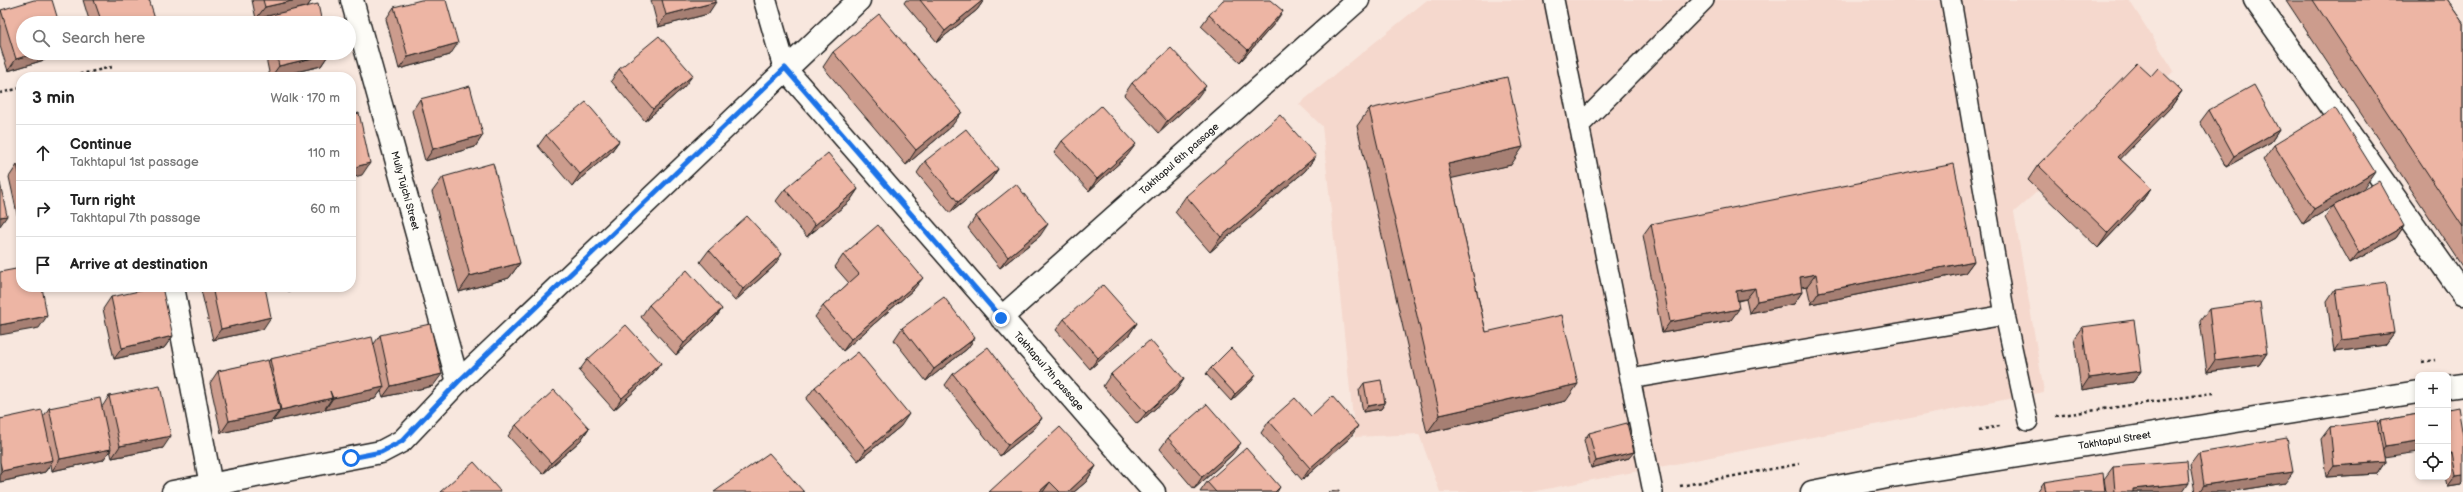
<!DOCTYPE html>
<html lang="en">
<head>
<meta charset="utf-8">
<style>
  :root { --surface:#fff; --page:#f6f6f6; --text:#222; --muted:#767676; --line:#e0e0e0 }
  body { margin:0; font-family:"Balsamiq Sans",sans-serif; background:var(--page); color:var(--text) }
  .controls { position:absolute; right:12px; bottom:12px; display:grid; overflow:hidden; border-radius:8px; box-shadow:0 2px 6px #0003 }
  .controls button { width:36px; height:36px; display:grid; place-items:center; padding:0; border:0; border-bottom:1px solid var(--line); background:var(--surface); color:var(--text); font:20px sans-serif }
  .stop { position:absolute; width:12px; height:12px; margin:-9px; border:3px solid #1a73e8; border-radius:50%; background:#fff }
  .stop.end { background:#1a73e8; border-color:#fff; box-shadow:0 1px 4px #0008 }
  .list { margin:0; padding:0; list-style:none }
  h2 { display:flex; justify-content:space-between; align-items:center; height:52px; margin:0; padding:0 16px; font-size:17px }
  h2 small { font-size:13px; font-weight:400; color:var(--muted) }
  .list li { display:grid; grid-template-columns:26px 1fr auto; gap:12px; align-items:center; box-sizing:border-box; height:56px; padding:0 16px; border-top:1px solid var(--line) }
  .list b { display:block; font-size:15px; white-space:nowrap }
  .list p { margin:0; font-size:13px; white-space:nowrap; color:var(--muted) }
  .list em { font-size:13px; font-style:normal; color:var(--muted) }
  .icon { flex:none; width:22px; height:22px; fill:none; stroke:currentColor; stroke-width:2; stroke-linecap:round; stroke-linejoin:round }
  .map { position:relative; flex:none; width:2463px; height:492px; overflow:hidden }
  .search { position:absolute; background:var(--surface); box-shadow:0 2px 6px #0003; left:16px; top:16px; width:340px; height:44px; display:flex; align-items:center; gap:10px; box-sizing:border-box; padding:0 14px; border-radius:22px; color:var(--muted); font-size:15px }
  .panel { position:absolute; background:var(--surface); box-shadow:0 2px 6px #0003; left:16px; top:72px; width:340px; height:220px; border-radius:16px }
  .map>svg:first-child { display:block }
  .built { fill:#f5d8cd }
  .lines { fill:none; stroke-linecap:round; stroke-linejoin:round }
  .lane-casing { stroke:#1c1c1c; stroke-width:22 }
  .street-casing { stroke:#1c1c1c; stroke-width:25 }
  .path { stroke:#1c1c1c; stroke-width:2.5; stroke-dasharray:3 3; stroke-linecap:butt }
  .lane { stroke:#fdfcf7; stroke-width:19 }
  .street { stroke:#fdfcf7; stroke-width:22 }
  .wall { fill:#cc9c8d; stroke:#1c1c1c }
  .shaded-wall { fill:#a67f73; stroke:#1c1c1c }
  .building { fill:#edb5a4; stroke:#1c1c1c }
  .route { stroke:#1a73e8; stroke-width:5 }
  .labels { text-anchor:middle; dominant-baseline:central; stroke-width:3; stroke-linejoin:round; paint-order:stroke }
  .street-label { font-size:10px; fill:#1c1c1c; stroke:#fdfcf7 }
</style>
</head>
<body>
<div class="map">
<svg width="2463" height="492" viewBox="0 0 2463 492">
  <rect width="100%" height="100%" fill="#f8e7de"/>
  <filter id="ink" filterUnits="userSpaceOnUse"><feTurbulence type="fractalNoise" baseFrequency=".025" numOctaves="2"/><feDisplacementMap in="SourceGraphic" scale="8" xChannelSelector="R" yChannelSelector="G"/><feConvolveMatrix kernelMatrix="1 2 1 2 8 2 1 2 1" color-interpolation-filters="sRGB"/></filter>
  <g filter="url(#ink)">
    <!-- built -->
    <path class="built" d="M1427 0H2129L2174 71 2014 212 2044 392 1531 492H1440L1419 434 1355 437 1322 126 1299 104Z"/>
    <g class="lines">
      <defs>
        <path id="lane" d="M1554 0 1653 492
          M1579 126 1704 0
          M2005 315 2028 421
          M1630 379 2005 315 1951 0"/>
        <g id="street">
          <path id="s1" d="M352 0 458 382"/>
          <path id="s2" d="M765 0 785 69 1154 492"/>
          <path d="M2255 0 2463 294"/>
          <path d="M173 287 211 485"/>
          <path id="s3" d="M1001 318 1358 0"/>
          <path d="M2448 387 2463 385"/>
          <path d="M173 492 381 452 402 441 458 382 859 0"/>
          <path id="s4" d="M1812 492 1892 476 2418 392"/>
        </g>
      </defs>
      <!-- lane casing -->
      <use href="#lane" class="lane-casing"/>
      <!-- street casing -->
      <use href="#street" class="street-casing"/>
      <!-- path -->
      <path class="path" d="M68 77 112 67
        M0 93 21 88
        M2422 362 2435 360
        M2056 416 2213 393
        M1979 430 2000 426
        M1680 486 1799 464"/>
      <!-- lane -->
      <use href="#lane" class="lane"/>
      <!-- street -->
      <use href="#street" class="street"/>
    </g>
    <!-- wall -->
    <path class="wall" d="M83 0H149L152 23H90Z
      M252 0H312L307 7 322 23H262L266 17 256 19Z
      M651 0H716L708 14 658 27Z
      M906 0H984L977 10 937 42 904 3Z
      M2286 0H2447L2463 23V268Z
      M394 7 450 55 399 69 386 19Z
      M1 10 57 56 8 71 0 46V11Z
      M1209 15 1275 23 1240 62 1201 26Z
      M833 52 951 127 906 165 823 67Z
      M265 53H329V54L321 66 275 77H270Z
      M619 69 684 87 645 121 611 81Z
      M2151 76 2182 91 2171 107 2120 159 2151 188 2140 204 2098 248 2028 180 2038 165Z
      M1132 83 1197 98 1159 133 1124 95Z
      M420 99 483 135 475 147 425 161 412 111Z
      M1369 109 1511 165 1451 178 1486 332 1566 401 1427 433 1357 126Z
      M2209 110 2279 130 2271 142 2226 167 2200 122Z
      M546 135 619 141 611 152 572 186 538 146Z
      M1062 141 1127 156 1089 191 1054 153Z
      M2274 145 2364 188 2303 224 2263 160Z
      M1316 156 1305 171 1210 252 1175 212 1186 196Z
      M925 161 998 169 990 181 950 213 917 173Z
      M21 164V227H20L9 177 17 165Z
      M443 177 520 263 509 278 459 292 432 192Z
      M785 189H858L850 201 807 237 776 201Z
      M2333 206 2404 226 2396 238 2350 263 2325 218Z
      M976 216 1040 236 1000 268 968 228Z
      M1651 224 1974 261 1965 273 1811 304 1807 286 1801 287 1802 292 1794 304 1749 313 1746 299 1738 301 1731 320 1662 333 1643 235Z
      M709 250 774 266 735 301 700 262Z
      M843 255 914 289 843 351 815 317 823 306 849 283 835 267Z
      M204 287H265L263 329 213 340 201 290Z
      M287 287H305L288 291Z
      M2335 289 2394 333 2385 345 2334 352 2327 301Z
      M111 297 173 336 164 348 114 359 103 309Z
      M649 305 722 309 714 320 676 355 641 317Z
      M2209 309 2267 353 2259 365 2207 372 2200 321Z
      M1064 319 1137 323 1129 335 1090 369 1056 330Z
      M2082 327 2141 371 2133 382 2081 390 2074 338Z
      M902 328 975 338 967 349 926 381 894 340Z
      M380 335 433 386 383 397 381 391 375 399 325 410 324 409V410L273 421V420L271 422 221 433 210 383 218 371 269 361 270 359 374 344Z
      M587 360 661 363 652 375 614 410 579 371Z
      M1211 368 1252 381 1231 401 1206 374Z
      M953 374 1042 418 1034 429 1000 456 945 385Z
      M1111 374 1184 379 1176 391 1137 424 1103 386Z
      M1364 383 1385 403 1381 409 1363 412 1359 390Z
      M815 387 901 426 858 461 806 399Z
      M109 396 163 448 112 458 110 450 103 460 52 471 51 464 45 472 0 482V419L44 416 49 408 102 407Z
      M2448 409 2461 485 2448 487 2446 477H2448Z
      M2418 414 2384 457 2385 462 2377 474 2326 477 2321 439 2330 427 2378 424 2380 421Z
      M1311 416 1350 438 1302 480 1261 433 1269 421Z
      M516 425 589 428 581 440 543 474 508 436Z
      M1589 433 1629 458 1591 468 1584 440Z
      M1168 438 1232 455 1194 489 1160 449Z
      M2199 453 2285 483 2228 492H2195L2190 465Z
      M1096 466 1086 482 1074 492H989Z
      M2113 467 2183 492H2106L2104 479Z
      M1207 482 1280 487 1277 492H1200Z
      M2044 482 2105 492H2036H2037Z"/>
    <!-- shaded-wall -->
    <path class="shaded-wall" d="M296 0H312L307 7 256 19 265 7Z
      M983 0H984L977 10 937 42 945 31Z
      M716 2 708 14 658 27 666 15Z
      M1283 11 1275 23 1240 62 1248 50Z
      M155 19 152 23H142Z
      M458 43 450 55 399 69 408 57Z
      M37 53H60L57 56 8 71 16 59Z
      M329 54 321 66 275 77H271L279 66Z
      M693 75 684 87 645 121 653 109Z
      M1206 86 1197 98 1159 133 1167 121Z
      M2182 91 2171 107 2108 172 2118 157Z
      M962 112 951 127 906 165 916 150Z
      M2279 130 2271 142 2226 167 2234 156Z
      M483 135 475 147 425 161 433 149Z
      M619 141 611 152 572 186 580 174Z
      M1136 144 1127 156 1089 191 1097 179Z
      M1523 147 1511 165 1436 182 1448 164Z
      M1316 156 1305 171 1210 252 1221 237Z
      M370 163 362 175 351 178V168Z
      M998 169 990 181 950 213 958 202Z
      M2375 172 2364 188 2303 224 2314 209Z
      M2151 188 2140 204 2098 248 2108 233Z
      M858 189 850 201 807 237 815 225Z
      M7 216 0 226V217Z
      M1048 224 1040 236 1000 268 1008 257Z
      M2404 226 2396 238 2350 263 2359 252Z
      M782 254 774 266 735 301 743 289Z
      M1974 261 1965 273 1811 304 1819 292Z
      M520 263 509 278 459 292 470 276Z
      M1816 274 1807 286 1791 289 1800 277Z
      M923 278 914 289 843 351 851 339Z
      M290 287H305L288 291Z
      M1755 288 1746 299 1727 302 1736 291Z
      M1802 292 1794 304 1749 313 1757 301Z
      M722 309 714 320 676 355 684 343Z
      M1739 309 1731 320 1662 333 1670 322Z
      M47 316 39 328 0 335V325Z
      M271 317 263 329 213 340 221 329Z
      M1137 323 1129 335 1090 369 1098 358Z
      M2394 333 2385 345 2334 352 2342 340Z
      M173 336 164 348 114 359 122 348Z
      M975 338 967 349 926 381 934 369Z
      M2267 353 2259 365 2207 372 2215 360Z
      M661 363 652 375 614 410 622 398Z
      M2141 371 2133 382 2081 390 2089 378Z
      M442 374 433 386 383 397 391 386Z
      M1256 375 1252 381 1231 401 1235 394Z
      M1184 379 1176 391 1137 424 1146 413Z
      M1578 384 1566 401 1427 433 1440 415Z
      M384 387 375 399 325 410 333 398Z
      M332 398 324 410 273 421 281 410Z
      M1385 403 1381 409 1363 412 1368 406Z
      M280 410 271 422 221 433 229 421Z
      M909 414 901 426 858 461 866 450Z
      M1042 418 1034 429 1000 456 1008 445Z
      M1358 426 1350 438 1302 480 1310 468Z
      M589 428 581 440 543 474 551 463Z
      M171 436 163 448 112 458 120 446Z
      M2418 441V452L2377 458 2385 446Z
      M1241 443 1232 455 1194 489 1202 477Z
      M111 449 103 460 52 471 60 459Z
      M1634 452 1629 458 1591 468 1596 461Z
      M2448 453H2452L2448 458Z
      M53 460 45 472 0 482V474L2 471Z
      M2385 462 2377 474 2326 477 2334 466Z
      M1096 466 1086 482 1074 492H1068Z
      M2293 472 2285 483 2228 492H2199L2204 485Z
      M2463 475V483L2461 485 2448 487 2456 476Z
      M1050 482 1043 492H1039Z
      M2189 483 2183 492H2131L2133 489Z"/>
    <!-- building -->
    <path class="building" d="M34 0H52L59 23H23V53H37L16 59 1 10Z
      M94 0H149L155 19 142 23H102Z
      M263 0H296L265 7Z
      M421 0H446L458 43 408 57 394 7Z
      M662 0H716V2L666 15Z
      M920 0H983L945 31Z
      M1223 0H1270L1283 11 1248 50 1209 15Z
      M2313 0H2447L2463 23V227Z
      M318 4 322 23H268L267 16Z
      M879 14 962 112 916 150 833 52Z
      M659 36 693 75 653 109 619 69Z
      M1171 48 1206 86 1167 121 1132 83Z
      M276 53H329V54L279 66Z
      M2137 63 2151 76 2158 68 2182 91 2118 157 2151 188 2108 233 2038 165Z
      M1507 77 1523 147 1448 164 1486 332 1562 315 1578 384 1440 415 1369 109Z
      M2254 85 2279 130 2234 156 2209 110Z
      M470 86 483 135 433 149 420 99Z
      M586 102 619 141 580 174 546 135Z
      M1101 106 1136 144 1097 179 1062 141Z
      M2335 108 2375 172 2314 209 2274 145Z
      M359 113 370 163 351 168V115Z
      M1280 115 1316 156 1221 237 1186 196Z
      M966 129 998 169 958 202 925 161Z
      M828 153 858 189 815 225 785 189Z
      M493 163 520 263 470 276 443 177Z
      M21 164V181L17 165Z
      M1954 164 1974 261 1819 292 1816 274 1800 277 1802 292 1757 301 1755 288 1736 291 1739 309 1670 322 1651 224Z
      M2379 181 2404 226 2359 252 2333 206Z
      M0 183 7 216 0 217Z
      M1016 184 1048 224 1008 257 976 216Z
      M747 216 782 254 743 289 709 250Z
      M878 225 923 278 851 339 823 306 859 274 843 255Z
      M21 268V287H42L47 316 0 325V272Z
      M687 270 722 309 684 343 649 305Z
      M2386 282 2394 333 2342 340 2335 289Z
      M1103 285 1137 323 1098 358 1064 319Z
      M158 287H162L173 336 122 348 111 297Z
      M212 287H265L271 317 221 329Z
      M944 297 975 338 934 369 902 328Z
      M2260 302 2267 353 2215 360 2209 309Z
      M2134 320 2141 371 2089 378 2082 327Z
      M430 324 442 374 391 386 380 335Z
      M626 325 661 363 622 398 587 360Z
      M372 337 384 387 333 398 330 391 332 398 281 410 270 359Z
      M1150 340 1184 379 1146 413 1111 374Z
      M988 347 1042 418 1008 445 953 374Z
      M1231 348 1256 375 1235 394 1211 368Z
      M858 352 909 414 866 450 815 387Z
      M268 360 280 410 229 421 218 371Z
      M1381 380 1385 403 1368 406 1364 383Z
      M160 386 171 436 120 446 109 396Z
      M554 390 589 428 551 463 516 425Z
      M1332 396 1358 426 1310 468 1269 421 1295 398 1311 416Z
      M100 398 111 449 60 459 49 408Z
      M1207 404 1241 443 1202 477 1168 438Z
      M2458 407 2463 436V475L2456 476 2452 453H2448V409Z
      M42 410 53 460 2 471 0 462V419Z
      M2418 414V441L2385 446 2380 421Z
      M2377 421 2385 462 2334 466 2330 427Z
      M1627 423 1634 452 1596 461 1589 433Z
      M1060 427 1096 466 1068 492H1060L1050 482 1039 492H989Z
      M2287 438 2293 472 2204 485 2199 453Z
      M1246 448 1280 487 1275 492H1216L1207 482Z
      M769 453 804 492H714Z
      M2187 461 2189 483 2133 489V492H2115L2113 467Z
      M474 462 501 492H440Z
      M2103 473 2105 492H2046L2044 482Z
      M1339 490V492H1328Z"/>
  </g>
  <g class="lines" filter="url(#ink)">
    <!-- route -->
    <path class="route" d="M351 458 381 452 402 441 458 382 785 68 1001 318"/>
  </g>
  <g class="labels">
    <!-- street labels -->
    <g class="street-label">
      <text stroke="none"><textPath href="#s3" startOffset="239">Takhtapul 6th passage</textPath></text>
      <text stroke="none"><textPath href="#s1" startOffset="198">Mully Tujchi Street</textPath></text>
      <text stroke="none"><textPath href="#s2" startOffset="473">Takhtapul 7th passage</textPath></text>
      <text stroke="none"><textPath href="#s4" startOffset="307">Takhtapul Street</textPath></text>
    </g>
  </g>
</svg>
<div class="controls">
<button>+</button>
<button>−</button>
<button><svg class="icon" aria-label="locate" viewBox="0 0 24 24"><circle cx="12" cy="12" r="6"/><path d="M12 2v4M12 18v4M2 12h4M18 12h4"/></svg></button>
</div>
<div class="stop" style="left:351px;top:458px"></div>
<div class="stop end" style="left:1001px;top:318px"></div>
<div class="search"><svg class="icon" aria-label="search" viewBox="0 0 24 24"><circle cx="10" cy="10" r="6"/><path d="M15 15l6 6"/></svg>Search here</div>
<section class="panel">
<h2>3 min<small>Walk · 170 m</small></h2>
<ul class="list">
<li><svg class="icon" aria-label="ahead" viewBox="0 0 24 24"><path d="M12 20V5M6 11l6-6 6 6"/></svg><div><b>Continue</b><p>Takhtapul 1st passage</p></div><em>110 m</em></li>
<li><svg class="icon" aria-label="right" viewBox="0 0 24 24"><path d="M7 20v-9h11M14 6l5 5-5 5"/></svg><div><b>Turn right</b><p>Takhtapul 7th passage</p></div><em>60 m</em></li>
<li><svg class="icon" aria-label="arrive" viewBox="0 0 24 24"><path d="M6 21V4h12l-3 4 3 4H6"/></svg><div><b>Arrive at destination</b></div></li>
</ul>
</section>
</div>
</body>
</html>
